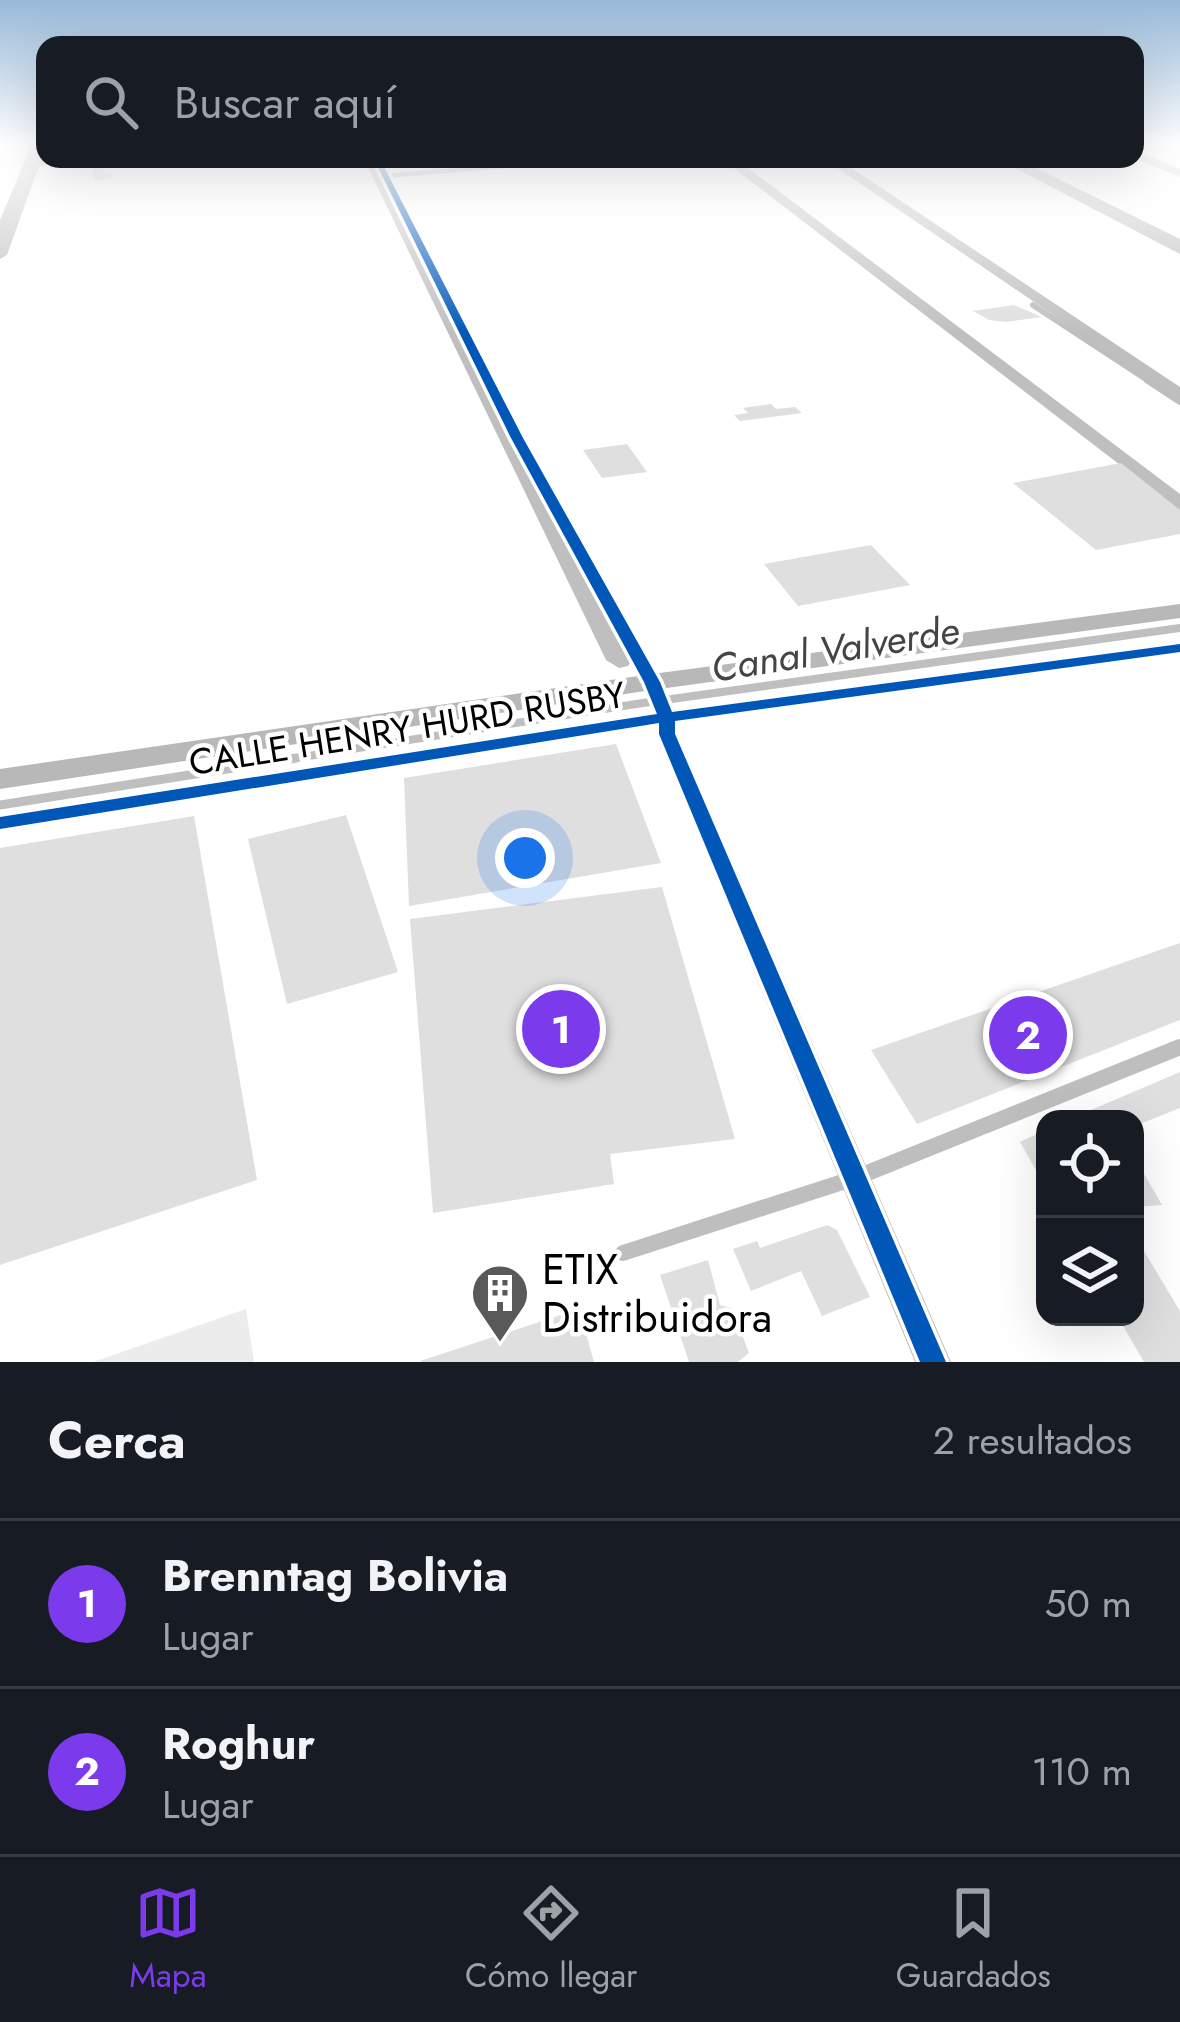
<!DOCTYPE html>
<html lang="es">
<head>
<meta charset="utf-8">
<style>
  :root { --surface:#171b24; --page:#242831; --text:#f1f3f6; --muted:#9ea1a6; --line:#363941; --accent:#7c3aed }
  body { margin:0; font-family:Jost,sans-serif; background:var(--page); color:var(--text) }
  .controls { position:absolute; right:36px; bottom:36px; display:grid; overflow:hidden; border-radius:24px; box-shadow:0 12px 48px #0002 }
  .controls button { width:108px; height:108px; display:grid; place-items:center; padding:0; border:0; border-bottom:3px solid var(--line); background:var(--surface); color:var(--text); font:60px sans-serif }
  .you { position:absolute; left:525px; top:858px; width:42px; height:42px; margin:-30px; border:9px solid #fff; border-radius:50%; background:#1a73e8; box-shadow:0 0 0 18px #1a73e833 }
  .badge { display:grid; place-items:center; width:78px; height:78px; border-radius:50%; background:var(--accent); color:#fff; font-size:39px; font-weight:700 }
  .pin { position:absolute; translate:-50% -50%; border:6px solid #fff; box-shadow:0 3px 12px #0006 }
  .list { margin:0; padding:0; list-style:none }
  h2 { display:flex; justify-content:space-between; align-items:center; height:156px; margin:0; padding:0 48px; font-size:51px }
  h2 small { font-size:39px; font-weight:400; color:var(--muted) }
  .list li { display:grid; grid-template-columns:78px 1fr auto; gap:36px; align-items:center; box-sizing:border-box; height:168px; padding:0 48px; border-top:3px solid var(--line) }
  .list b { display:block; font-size:45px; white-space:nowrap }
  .list p { margin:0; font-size:39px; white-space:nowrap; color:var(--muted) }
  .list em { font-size:39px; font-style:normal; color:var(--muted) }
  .icon { flex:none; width:66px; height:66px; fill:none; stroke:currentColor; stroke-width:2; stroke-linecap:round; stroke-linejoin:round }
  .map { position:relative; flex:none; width:1180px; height:1362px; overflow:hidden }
  .search { position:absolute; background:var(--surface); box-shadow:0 12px 48px #0002; left:36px; right:36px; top:36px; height:132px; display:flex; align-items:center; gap:30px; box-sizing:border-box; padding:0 42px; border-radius:24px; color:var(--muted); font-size:45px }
  .sheet { height:492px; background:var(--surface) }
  nav { display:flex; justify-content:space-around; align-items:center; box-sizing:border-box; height:168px; border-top:3px solid var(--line); background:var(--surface); font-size:33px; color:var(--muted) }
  nav a { display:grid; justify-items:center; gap:6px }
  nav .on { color:var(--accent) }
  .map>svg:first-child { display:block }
  .green { fill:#ececec }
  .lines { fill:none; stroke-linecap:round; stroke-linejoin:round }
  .stream-far1 { stroke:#bfbfbf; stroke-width:8 }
  .stream { stroke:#bfbfbf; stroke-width:9 }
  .canal { fill:#bfbfbf; fill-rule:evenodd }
  .building { fill:#dfdfdf }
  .lane-far3 { stroke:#bebebe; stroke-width:4.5 }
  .lane-far2 { stroke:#bebebe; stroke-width:6 }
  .lane-far1 { stroke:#bebebe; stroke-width:8 }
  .lane { stroke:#bebebe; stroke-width:16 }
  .street { fill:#bebebe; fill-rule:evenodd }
  .secondary { fill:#b8b8b8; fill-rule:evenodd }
  .cycleway-casing { stroke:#fff; stroke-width:7 }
  .cycleway { fill:#0057b8; fill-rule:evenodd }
  .labels { text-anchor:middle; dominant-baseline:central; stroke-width:9; stroke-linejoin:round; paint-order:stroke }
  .street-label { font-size:36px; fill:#000; stroke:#fff }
  .water-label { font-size:39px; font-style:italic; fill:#444; stroke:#fff }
  .near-poi-label { font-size:42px; fill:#000; stroke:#fff; text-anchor:start }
</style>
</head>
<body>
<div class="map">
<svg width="1180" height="1362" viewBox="0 0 1180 1362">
  <rect width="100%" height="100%" fill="#fff"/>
  <!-- green -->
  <path class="green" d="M246 1309 254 1362H93Z"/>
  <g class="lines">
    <!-- stream-far1 -->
    <path class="stream-far1" d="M277 761 636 704 1180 628"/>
    <!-- stream -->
    <path class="stream" d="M0 805 296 758"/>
    <!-- canal -->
    <path class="canal" d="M35 144H45V149L7 255 0 259V236Z
      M1135 150 1180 169V177L1135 158Z
      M364 159H376L632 660 628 666 619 668 606 660Z
      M722 159H736L1180 494V511Z
      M824 159H838L1180 387V401Z
      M1003 159H1018L1180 239V249Z"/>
  </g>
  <!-- building -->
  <path class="building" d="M69 159H104V173H111V179L93 180 95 165 67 167Z
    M1014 305 1042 317 1006 322 989 320 973 311Z
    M771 404 776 409 795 407 802 413 740 421 734 415 748 413 743 408Z
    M627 444 647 472 602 478 583 450Z
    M1121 463 1180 510V534L1096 550 1013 483Z
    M871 545 910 585 798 606 764 564Z
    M616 744 661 863 409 906 404 778Z
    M346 815 398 972 287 1004 248 839Z
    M194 816 257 1180 0 1265V848Z
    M662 887 735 1139 610 1154 614 1184 433 1213 410 919Z
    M1180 943V1020L917 1124 871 1050Z
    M1180 1072V1108L1135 1126V1119H1070Z
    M1045 1130V1186L1020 1142Z
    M1135 1158 1162 1205 1135 1207Z
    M827 1225 837 1230 870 1297 822 1316 801 1271 751 1291 733 1249 757 1241 760 1248Z
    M1135 1236 1180 1311V1362H1144L1118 1317H1135Z
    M708 1260 720 1305 732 1308 749 1353 738 1362H689L660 1275Z
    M579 1309 594 1362H420V1361Z"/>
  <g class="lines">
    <!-- lane-far3 -->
    <path class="lane-far3" d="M385 176 589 159"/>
    <!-- lane-far2 -->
    <path class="lane-far2" d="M1033 305 1152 383"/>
    <!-- lane-far1 -->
    <path class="lane-far1" d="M1148 380 1180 401"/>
    <!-- lane -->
    <path class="lane" d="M623 1253 855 1178 1180 1047"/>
    <!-- street -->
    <path class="street" d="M32 144H41L35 161 101 159 32 167 5 233 0 236V220Z
      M372 159H382L525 438 663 682 674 710 1180 642V654L678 723V734L951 1362H915L656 734V726L0 831V815L654 712 641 682 509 438Z
      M998 159H1010L1180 247V254Z"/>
    <!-- secondary -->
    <path class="secondary" d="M1180 604V618L652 690 0 789V769L652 674Z"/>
    <defs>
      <path id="cycleway" d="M374 159H380L523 438 660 682 672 712 1180 644V652L675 721V734L946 1362H920L659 734V723L0 829V817L657 714 644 682 511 438Z"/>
    </defs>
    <!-- cycleway casing -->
    <use href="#cycleway" class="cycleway-casing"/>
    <!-- cycleway -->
    <use href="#cycleway" class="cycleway"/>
  </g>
  <!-- sky -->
  <linearGradient id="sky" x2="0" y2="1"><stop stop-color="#97b8d8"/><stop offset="0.43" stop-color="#fff"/><stop offset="1" stop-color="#fff" stop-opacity="0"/></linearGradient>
  <rect width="1180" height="335" fill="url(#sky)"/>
  <!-- icons -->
  <defs>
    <symbol id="building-pin" viewBox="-11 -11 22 30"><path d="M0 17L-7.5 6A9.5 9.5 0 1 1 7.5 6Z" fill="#595959" stroke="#fff"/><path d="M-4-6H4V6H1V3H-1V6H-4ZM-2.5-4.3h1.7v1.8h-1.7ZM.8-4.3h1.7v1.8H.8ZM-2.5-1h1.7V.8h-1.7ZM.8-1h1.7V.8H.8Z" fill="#fff"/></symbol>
  </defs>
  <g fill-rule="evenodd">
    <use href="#building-pin" x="467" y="1260" width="66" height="90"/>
  </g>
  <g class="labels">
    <!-- street labels -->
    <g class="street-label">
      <text transform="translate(407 728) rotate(-9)">CALLE HENRY HURD RUSBY</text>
    </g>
    <!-- water labels -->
    <g class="water-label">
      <text transform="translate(835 649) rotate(-9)">Canal Valverde</text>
    </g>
    <!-- near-poi labels -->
    <g class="near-poi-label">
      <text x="542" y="1269">ETIX<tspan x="542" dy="48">Distribuidora</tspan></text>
    </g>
  </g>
</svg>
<div class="controls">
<button><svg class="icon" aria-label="locate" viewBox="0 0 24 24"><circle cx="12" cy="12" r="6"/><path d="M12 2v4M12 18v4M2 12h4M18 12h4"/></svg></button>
<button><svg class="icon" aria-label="layers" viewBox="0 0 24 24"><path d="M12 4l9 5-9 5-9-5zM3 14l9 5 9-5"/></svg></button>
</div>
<div class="you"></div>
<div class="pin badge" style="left:561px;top:1029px">1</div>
<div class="pin badge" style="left:1028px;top:1035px">2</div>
<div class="search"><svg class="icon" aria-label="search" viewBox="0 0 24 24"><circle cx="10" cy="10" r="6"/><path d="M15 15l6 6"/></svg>Buscar aquí</div>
</div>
<section class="sheet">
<h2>Cerca<small>2 resultados</small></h2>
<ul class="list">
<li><span class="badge">1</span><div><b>Brenntag Bolivia</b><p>Lugar</p></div><em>50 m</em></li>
<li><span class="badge">2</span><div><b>Roghur</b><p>Lugar</p></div><em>110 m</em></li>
</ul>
</section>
<nav>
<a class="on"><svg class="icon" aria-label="map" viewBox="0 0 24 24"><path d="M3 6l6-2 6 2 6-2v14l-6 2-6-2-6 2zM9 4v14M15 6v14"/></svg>Mapa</a>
<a><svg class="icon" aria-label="directions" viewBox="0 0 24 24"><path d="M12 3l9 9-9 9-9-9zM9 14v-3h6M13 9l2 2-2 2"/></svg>Cómo llegar</a>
<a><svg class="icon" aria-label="saved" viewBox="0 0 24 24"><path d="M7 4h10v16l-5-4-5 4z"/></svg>Guardados</a>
</nav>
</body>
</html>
